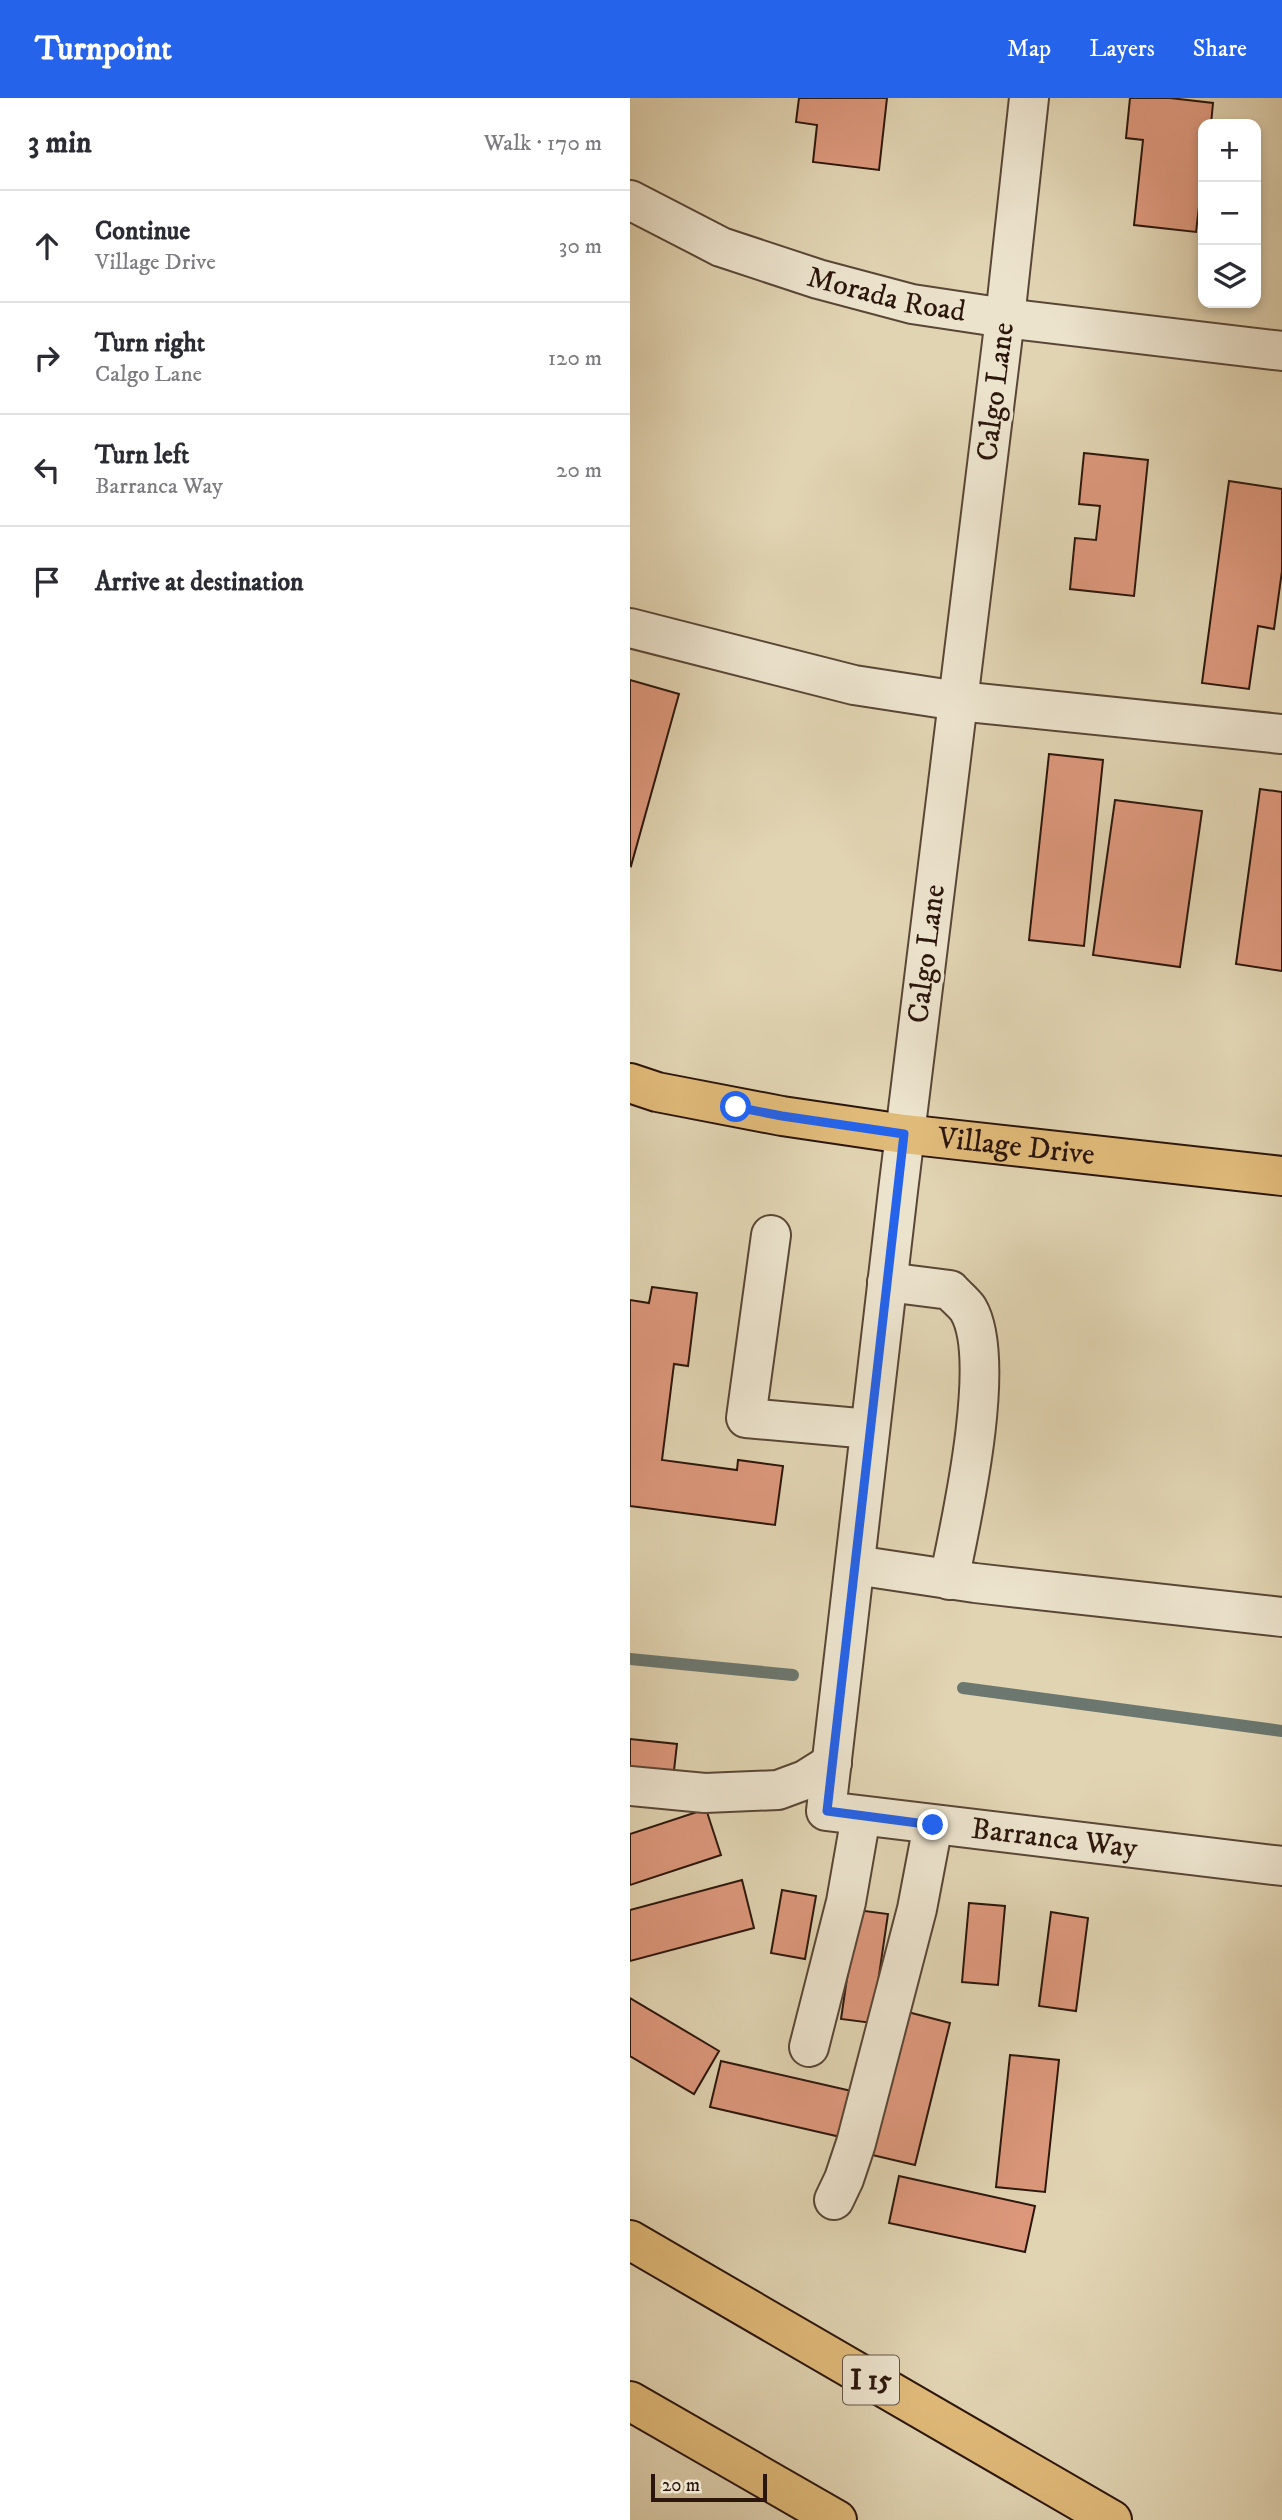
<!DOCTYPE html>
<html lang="en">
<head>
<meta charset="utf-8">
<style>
  :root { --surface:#fff; --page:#f7f7f7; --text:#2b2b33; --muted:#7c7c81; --line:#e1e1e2; --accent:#2563eb }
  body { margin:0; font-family:"IM FELL DW Pica",serif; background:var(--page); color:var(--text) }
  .controls { position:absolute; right:21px; top:21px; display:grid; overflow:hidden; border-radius:14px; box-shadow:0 4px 10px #0003 }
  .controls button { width:63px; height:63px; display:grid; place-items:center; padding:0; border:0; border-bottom:2px solid var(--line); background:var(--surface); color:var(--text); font:35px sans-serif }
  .scale { position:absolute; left:21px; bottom:18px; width:116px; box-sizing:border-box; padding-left:7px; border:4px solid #2c160c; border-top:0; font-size:19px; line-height:24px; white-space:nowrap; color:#2c160c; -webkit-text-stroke:5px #ece3cd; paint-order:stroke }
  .stop { position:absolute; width:21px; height:21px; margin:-16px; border:5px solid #2563eb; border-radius:50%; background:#fff }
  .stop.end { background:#2563eb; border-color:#fff; box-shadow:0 2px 7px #0008 }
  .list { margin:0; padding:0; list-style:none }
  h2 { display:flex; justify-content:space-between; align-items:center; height:91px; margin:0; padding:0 28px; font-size:30px }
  h2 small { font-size:23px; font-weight:400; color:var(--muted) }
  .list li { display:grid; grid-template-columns:46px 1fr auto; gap:21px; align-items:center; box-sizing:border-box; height:112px; padding:0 28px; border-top:2px solid var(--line) }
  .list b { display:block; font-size:26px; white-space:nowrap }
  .list p { margin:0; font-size:23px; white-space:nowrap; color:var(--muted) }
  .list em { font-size:23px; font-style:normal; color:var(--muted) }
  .icon { flex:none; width:38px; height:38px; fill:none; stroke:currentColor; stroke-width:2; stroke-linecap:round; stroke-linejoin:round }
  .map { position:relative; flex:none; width:652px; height:2422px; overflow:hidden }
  header { display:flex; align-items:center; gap:42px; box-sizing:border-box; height:98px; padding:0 35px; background:var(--accent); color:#fff }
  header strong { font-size:33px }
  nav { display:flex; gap:38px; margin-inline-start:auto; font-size:24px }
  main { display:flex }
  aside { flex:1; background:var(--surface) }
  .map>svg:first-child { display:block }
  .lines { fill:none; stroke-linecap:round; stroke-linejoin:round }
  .stream { stroke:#6b776f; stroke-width:12 }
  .building { fill:#dd987c; stroke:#2c160c; stroke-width:2 }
  .minor-casing { stroke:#594636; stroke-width:42 }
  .major-casing { stroke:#2c160c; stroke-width:42 }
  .highway-casing { stroke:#2c160c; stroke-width:42 }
  .minor { stroke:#ece3cd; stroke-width:38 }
  .major { stroke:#e0ba79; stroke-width:38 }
  .highway { stroke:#e0ba79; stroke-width:38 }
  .route { stroke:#2563eb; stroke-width:9 }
  .labels { text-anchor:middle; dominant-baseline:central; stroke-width:7; stroke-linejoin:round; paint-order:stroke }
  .shield { fill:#ece3cd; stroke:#665446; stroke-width:2 }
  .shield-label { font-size:28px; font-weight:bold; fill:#2c160c }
  .street-label { font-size:30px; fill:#2c160c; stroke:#ece3cd }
</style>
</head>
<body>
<header>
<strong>Turnpoint</strong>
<nav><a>Map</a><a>Layers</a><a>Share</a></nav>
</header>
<main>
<aside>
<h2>3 min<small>Walk · 170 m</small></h2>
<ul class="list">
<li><svg class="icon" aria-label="ahead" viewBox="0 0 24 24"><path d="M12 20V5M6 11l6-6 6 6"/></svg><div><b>Continue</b><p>Village Drive</p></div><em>30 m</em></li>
<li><svg class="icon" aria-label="right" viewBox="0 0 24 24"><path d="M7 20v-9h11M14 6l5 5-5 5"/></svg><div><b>Turn right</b><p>Calgo Lane</p></div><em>120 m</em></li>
<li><svg class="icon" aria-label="left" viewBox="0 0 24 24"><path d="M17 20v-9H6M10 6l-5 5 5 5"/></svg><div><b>Turn left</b><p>Barranca Way</p></div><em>20 m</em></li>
<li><svg class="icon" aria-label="arrive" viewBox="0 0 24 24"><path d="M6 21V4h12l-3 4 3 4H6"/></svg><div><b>Arrive at destination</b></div></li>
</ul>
</aside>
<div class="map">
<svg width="652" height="2422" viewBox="0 0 652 2422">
  <rect width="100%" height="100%" fill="#e1d4b2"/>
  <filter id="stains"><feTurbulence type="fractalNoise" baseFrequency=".00286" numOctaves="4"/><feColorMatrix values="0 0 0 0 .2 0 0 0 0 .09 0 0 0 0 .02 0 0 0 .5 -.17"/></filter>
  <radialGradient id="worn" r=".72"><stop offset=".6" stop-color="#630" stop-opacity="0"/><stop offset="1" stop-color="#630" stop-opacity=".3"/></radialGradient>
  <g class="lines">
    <!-- stream -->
    <path class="stream" d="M0 1561 163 1577
      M333 1590 652 1633"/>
  </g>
  <!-- building -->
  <path class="building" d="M169 0H257L249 72 183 64 187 27 166 24Z
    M500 0H540L583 5 581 26H573V92H571L566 134 504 127 513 42 496 40Z
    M454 355 518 362 504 498 440 491 445 440 466 442 470 408 449 406Z
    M599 383 652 391V473L644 531 628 528 619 591 572 585Z
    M0 582 49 596 1 768 0 767Z
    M419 656 473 662 454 848 399 842Z
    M630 691 652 694V873L606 866Z
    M485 702 572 713 550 869 463 857Z
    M22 1189 67 1195 58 1268 44 1266 32 1362 107 1372 108 1362 153 1368 145 1427 0 1408V1202L19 1205Z
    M0 1641 47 1646 43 1681 0 1676Z
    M76 1711 91 1757 0 1787V1736Z
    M112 1782 124 1830 0 1863V1812Z
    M152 1792 186 1798 175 1861 141 1855Z
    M339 1805 375 1808 368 1887 332 1884Z
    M227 1812 258 1816 242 1925 211 1921Z
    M421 1814 458 1820 446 1913 409 1908Z
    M0 1900 89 1953 64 1996 0 1958Z
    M274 1913 320 1925 285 2067 238 2056Z
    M380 1957 429 1962 415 2094 366 2089Z
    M91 1963 226 1994 215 2040 80 2009Z
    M269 2078 405 2108 395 2154 259 2125Z"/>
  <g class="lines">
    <defs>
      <g id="minor">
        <path id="s1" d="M399 0 375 220 268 1093 196 1713 652 1768"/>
        <path id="s2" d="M0 102 91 149 188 181 282 206 375 220 652 253"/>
        <path d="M0 530 224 587 328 603 652 636"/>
        <path d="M141 1137 116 1320 240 1331"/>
        <path d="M257 1184 320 1192C325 1198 333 1204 338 1211 368 1261 331 1424 319 1482"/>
        <path d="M225 1467 345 1485 652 1519"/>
        <path d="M0 1688 75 1695 148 1692 175 1682 202 1665"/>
        <path d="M179 1949 216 1804 231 1718"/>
        <path d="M204 2102 214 2081 226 2045 287 1811 303 1727"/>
      </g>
      <g id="major">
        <path id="s3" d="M0 985 27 994 152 1018 274 1036 652 1078"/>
      </g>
      <path id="highway" d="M0 2142 482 2422
        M0 2303 207 2422"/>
    </defs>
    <!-- minor casing -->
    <use href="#minor" class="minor-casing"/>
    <!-- major casing -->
    <use href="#major" class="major-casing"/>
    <!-- highway casing -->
    <use href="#highway" class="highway-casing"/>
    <!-- minor -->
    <use href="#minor" class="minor"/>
    <!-- major -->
    <use href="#major" class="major"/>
    <!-- highway -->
    <use href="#highway" class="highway"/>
  </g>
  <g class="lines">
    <!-- route -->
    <path class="route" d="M106 1009 152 1018 274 1036 197 1713 303 1727"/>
  </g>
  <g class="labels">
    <!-- shield labels -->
    <rect class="shield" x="213" y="2257.5" width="56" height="49" rx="5"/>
    <g class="shield-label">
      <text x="241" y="2282">I 15</text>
    </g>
    <!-- street labels -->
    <g class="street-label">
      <text stroke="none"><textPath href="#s2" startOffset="275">Morada Road</textPath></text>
      <text transform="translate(366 294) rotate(-83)">Calgo Lane</text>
      <text transform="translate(297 856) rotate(-83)">Calgo Lane</text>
      <text stroke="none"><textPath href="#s3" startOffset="392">Village Drive</textPath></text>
      <text stroke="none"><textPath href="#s1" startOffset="1955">Barranca Way</textPath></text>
    </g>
  </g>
  <rect width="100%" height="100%" filter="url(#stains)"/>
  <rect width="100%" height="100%" fill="url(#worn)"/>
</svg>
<div class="controls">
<button>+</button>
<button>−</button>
<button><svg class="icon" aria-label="layers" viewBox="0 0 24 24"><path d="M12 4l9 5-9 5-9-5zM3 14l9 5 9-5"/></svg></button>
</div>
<div class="scale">20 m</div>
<div class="stop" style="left:106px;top:1009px"></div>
<div class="stop end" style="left:303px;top:1727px"></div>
</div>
</main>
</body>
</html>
